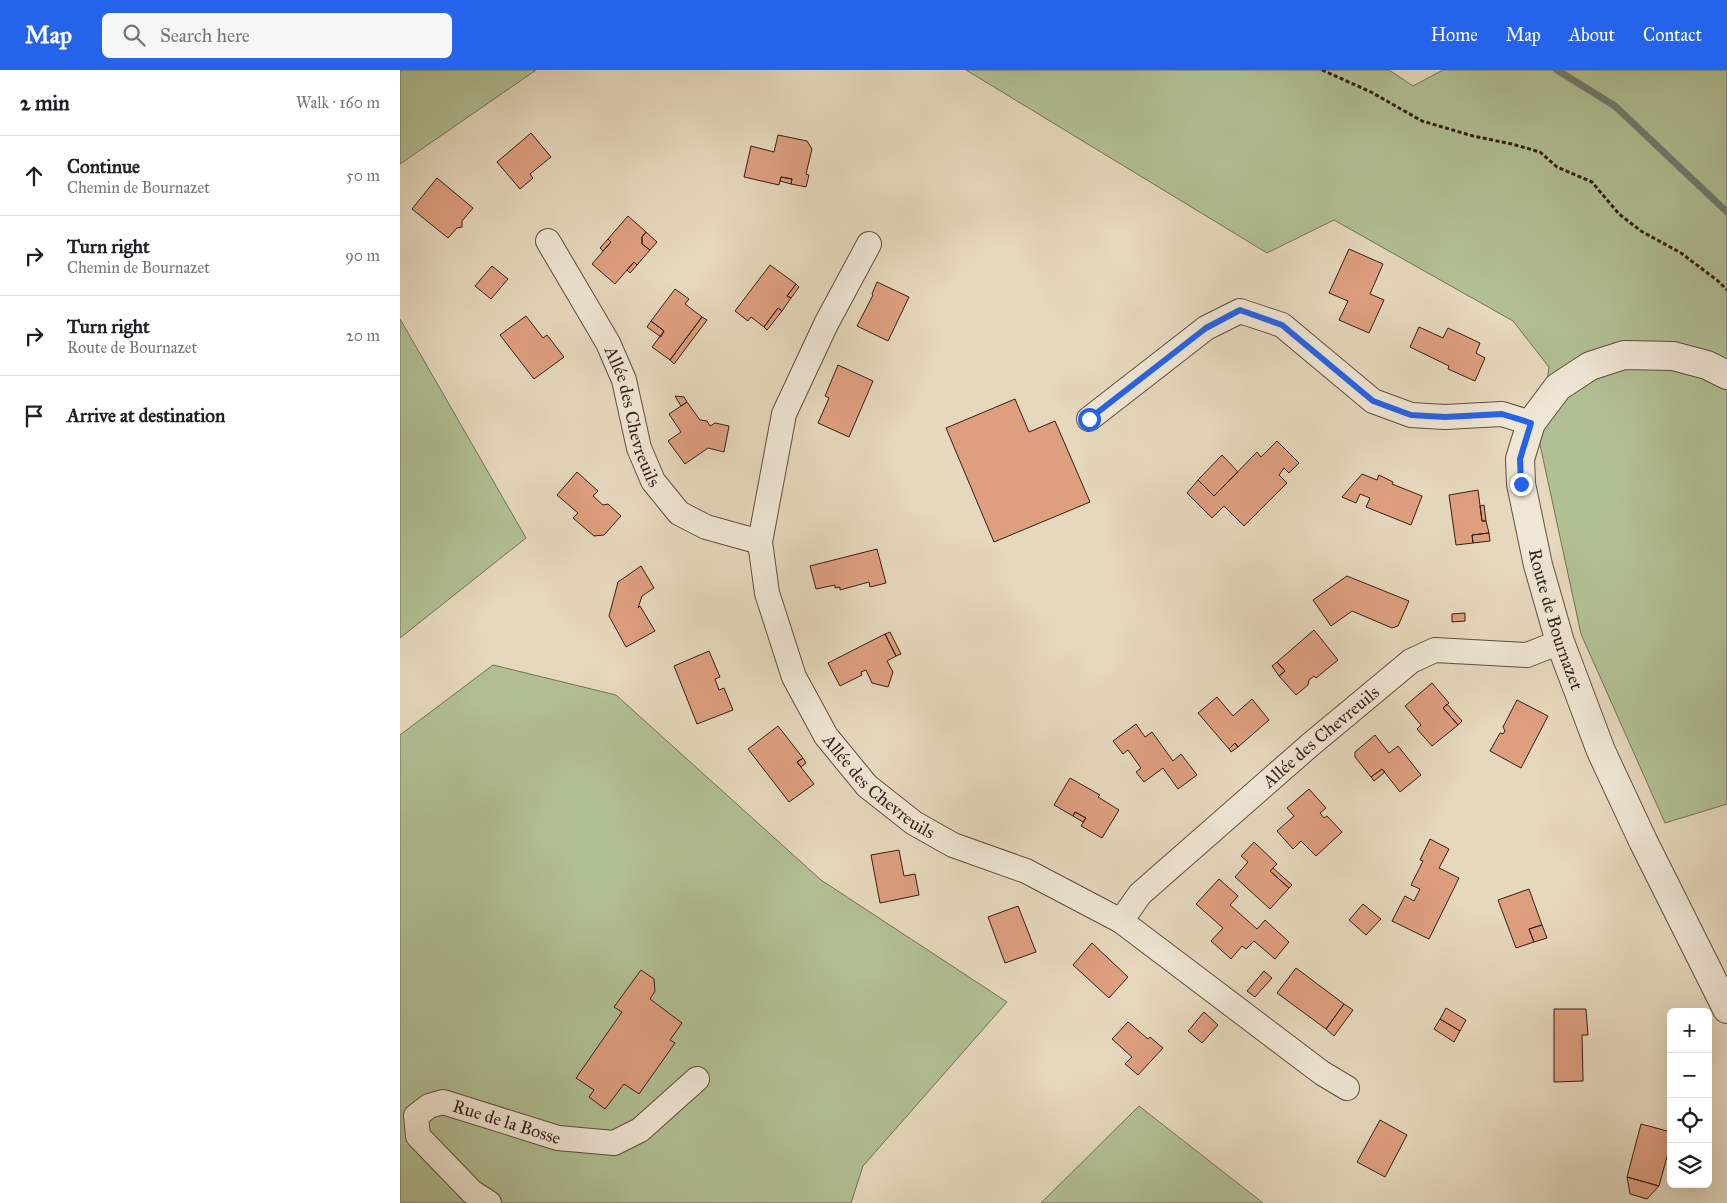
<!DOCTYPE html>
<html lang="en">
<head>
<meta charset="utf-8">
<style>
  body { margin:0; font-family:"IM FELL Great Primer",serif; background:#f6f6f6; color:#202124 }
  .controls { position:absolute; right:15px; bottom:15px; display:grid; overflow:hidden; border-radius:8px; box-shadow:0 5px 20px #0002 }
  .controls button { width:45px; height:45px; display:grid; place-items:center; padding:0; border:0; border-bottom:1px solid #e0e0e0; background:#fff; color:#202124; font:25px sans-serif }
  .stop { position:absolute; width:15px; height:15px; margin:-11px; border:4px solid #2563eb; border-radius:50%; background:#fff }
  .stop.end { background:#2563eb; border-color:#fff; box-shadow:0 1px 5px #0008 }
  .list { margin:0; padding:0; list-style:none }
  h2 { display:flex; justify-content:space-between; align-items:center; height:65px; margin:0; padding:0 20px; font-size:21px }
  h2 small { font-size:16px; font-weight:400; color:#757577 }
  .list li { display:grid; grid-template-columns:32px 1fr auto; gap:15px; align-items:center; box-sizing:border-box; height:80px; padding:0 20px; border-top:1px solid #e0e0e0 }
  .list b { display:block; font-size:19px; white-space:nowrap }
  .list p { margin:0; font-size:16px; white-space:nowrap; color:#757577 }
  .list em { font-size:16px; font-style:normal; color:#757577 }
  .icon { flex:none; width:28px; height:28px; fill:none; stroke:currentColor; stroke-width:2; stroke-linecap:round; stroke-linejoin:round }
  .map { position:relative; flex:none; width:1327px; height:1133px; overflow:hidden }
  header { display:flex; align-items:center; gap:30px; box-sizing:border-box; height:70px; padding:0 25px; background:#2563eb; color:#fff }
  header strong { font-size:24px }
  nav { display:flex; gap:28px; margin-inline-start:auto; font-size:18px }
  .search { width:350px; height:45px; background:#f6f6f6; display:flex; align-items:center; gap:12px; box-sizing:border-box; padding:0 18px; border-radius:8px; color:#757577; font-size:19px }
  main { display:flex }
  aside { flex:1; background:#fff }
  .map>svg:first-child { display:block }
  .green { fill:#b1c094; stroke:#747055 }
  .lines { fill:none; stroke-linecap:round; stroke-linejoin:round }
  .stream { stroke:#707d70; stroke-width:7 }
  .building { fill:#de9f7f; stroke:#361f16 }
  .minor-casing { stroke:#624d40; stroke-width:26 }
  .tertiary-casing { stroke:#624d40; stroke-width:30 }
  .path { stroke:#361f16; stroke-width:3; stroke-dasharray:4 2.5; stroke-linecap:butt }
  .minor { stroke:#efe6d4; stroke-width:24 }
  .tertiary { stroke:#efe6d4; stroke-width:28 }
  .route { stroke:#2563eb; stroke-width:6 }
  .labels { text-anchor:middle; stroke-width:4; stroke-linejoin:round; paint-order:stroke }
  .street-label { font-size:18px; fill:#361f16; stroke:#efe6d4 }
</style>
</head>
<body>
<header>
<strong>Map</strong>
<div class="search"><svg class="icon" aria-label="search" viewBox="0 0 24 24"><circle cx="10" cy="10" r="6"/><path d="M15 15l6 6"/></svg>Search here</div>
<nav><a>Home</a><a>Map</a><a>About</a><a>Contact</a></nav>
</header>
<main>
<aside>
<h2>2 min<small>Walk · 160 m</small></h2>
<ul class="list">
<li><svg class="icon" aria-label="ahead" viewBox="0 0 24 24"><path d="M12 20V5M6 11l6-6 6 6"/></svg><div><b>Continue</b><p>Chemin de Bournazet</p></div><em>50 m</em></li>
<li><svg class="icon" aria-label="right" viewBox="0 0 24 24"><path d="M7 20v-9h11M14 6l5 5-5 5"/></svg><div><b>Turn right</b><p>Chemin de Bournazet</p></div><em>90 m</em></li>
<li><svg class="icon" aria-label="right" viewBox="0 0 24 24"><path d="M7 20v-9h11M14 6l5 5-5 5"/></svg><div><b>Turn right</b><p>Route de Bournazet</p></div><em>20 m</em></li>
<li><svg class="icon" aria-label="arrive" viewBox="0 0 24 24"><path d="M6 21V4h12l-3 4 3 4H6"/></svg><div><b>Arrive at destination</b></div></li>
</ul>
</aside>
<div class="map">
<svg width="1327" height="1133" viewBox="0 0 1327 1133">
  <rect width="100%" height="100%" fill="#e6d8bd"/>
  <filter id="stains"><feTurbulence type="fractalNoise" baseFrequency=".004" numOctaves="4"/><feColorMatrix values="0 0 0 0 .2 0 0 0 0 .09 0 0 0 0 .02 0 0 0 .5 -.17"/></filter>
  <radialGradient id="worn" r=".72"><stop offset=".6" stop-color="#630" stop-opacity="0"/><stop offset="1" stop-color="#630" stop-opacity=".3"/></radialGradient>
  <path class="green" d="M0,0H136L0,94Z
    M566,0H989L1013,16L1043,0H1327V734L1265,753L1181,564L1139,370L1149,297L1113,251L934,150L867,183Z
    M0,249L126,468L0,568Z
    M93,595L216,625L421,810L607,932L463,1096L451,1133H0V665Z
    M739,1036L863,1133H641Z"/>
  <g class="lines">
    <path class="stream" d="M1157,0L1215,36L1327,142"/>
  </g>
  <path class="building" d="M131,63L151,87L130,104L133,108L120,119L97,92Z
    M378,65L407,71L412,79L406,104L409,105L406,117L391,114L392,109L381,107L379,115L344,107L351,76L374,82Z
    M381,107L392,109L391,114L380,111Z
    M37,108L73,138L62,151V157L57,158L48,168L12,139Z
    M228,146L246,162L242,167V174L250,180L237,195L234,192L215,214L192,194L211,172L208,169Z
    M246,162L257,172L250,180L242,174V167Z
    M208,169L211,172L203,181L200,178Z
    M949,179L983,194L970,224L984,230L969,263L939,250L948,231L929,223Z
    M234,192L237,195L230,203L227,200Z
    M370,195L396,214L387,226L391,228L382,241L378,238L364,257L351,247L348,251L335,241Z
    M92,196L108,209L91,229L75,216Z
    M477,212L509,227L488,271L457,256L473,225L472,224Z
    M396,214L399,217L391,228L387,226Z
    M275,219L289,229L285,234L302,247L270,290L252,277L264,261L251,251Z
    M378,238L382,241L367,260L364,257Z
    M126,246L143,268L147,265L164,287L134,309L100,265Z
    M302,247L307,250L274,294L270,290Z
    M251,251L264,261L261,267L247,257Z
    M1019,257L1043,268L1048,258L1080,273L1076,283L1085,288L1075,311L1048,299L1049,296L1010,277Z
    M438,295L473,311L449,367L418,353L429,328L425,326Z
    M275,326L284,327L287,332L281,336Z
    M615,329L629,362L655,351L690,432L594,472L546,358Z
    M287,332L300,350L307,351L310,356L315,353L329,356L324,382L308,378L285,394L268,371L281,362L269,344Z
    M877,371L899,393L889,403L884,398L879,405L887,413L844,456L824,436L812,448L787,423L798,410L814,426L857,382L861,387Z
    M822,385L838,402L814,426L798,410Z
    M177,402L198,421L193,426L203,435L208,434L221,446L204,465L194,466L173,448L178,443L157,425Z
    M962,404L977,410L979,405L993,412L992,414L1022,426L1011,455L966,437L970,428L960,424L956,433L942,427Z
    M1078,420L1082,451H1086L1089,463L1072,465L1073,473L1056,475L1049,425Z
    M1084,435L1086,451H1082L1080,436Z
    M1089,463L1090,471L1073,473L1072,465Z
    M477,479L486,513L470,517L469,512L440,520V517L435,518V515L416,519L410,496Z
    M241,496L254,518L242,526L238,538L240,536L255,561L226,577L209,546L218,512Z
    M947,506L1009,531L998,556L992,558L952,541L931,556L913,530Z
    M1065,543V551L1052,552V544Z
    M914,560L938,590L916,608L914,606L909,610L908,615L896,625L879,606L885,601L877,592Z
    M490,562L501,584L496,586L485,564Z
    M485,564L496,586L487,591L493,602L488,617L472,613L466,600L461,602L462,605L440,616L428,593Z
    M309,581L320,607L315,609L319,620L324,618L333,640L297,654L274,596Z
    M877,592L885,601L879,606L872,596Z
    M1032,613L1049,633L1043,638L1058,655L1032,676L1017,659L1021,655L1005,636Z
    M817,627L833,646L852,629L869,650L838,677L835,673L829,679L798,643Z
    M1117,630L1148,646L1121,698L1090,681L1100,663L1103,664L1105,661L1103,657Z
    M1047,634L1062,651L1058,655L1043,638Z
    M736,654L745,667L752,662L773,691L781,684L797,705L778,719L763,698L744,712L736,702L741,698L728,680L723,684L713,671Z
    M378,656L403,688L397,692L414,714L389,732L348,679Z
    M975,665L989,683L998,676L1021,705L1000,722L982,699L971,707L955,687V682Z
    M835,673L838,677L831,682L829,679Z
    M403,688L406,693L401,697L397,692Z
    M982,699L985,702L974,711L971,707Z
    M670,708L700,725L698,727L719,740L702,768L681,756L686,748L675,742L673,746L654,735Z
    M909,719L926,738L920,743L924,748L927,746L942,762L916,786L901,771L893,779L877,761L894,746L887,738Z
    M675,742L686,748L683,752L673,746Z
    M1030,769L1049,779L1039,798L1059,808L1029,869L992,851L1005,826L1014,831L1020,819L1011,815L1023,791L1020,790Z
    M854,772L877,794L870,801L889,818L870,839L835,807L848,792L841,786Z
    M499,780L504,806L515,804L519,825L480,833L471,785Z
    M873,798L892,815L889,818L870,801Z
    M819,809L838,826L830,835L857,859L865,850L889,872L875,889L854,871L846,879L842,876L831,889L811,871L823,858L796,834Z
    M1129,819L1142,855L1129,859L1134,872L1116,878L1098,830Z
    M963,834L981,849L966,865L949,850Z
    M618,836L636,882L605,893L588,847Z
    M1142,855L1147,868L1134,872L1129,859Z
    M692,873L728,907L709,928L673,895Z
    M896,898L944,934L926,959L877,923Z
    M241,900L254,909L255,921L250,929L282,953L270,970L275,973L239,1024L224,1014L205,1039L189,1027L194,1020L176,1008L222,942L214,937Z
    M864,901L872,908L855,927L847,921Z
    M944,934L953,940L934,966L926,959Z
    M1046,938L1066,950L1060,961L1040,949Z
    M1154,939H1186L1188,965H1182L1183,1011L1154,1012Z
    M804,942L818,955L802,973L788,961Z
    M1040,949L1060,961L1054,972L1034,959Z
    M728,952L748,969L750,967L763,978L738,1005L725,994L732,987L712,969Z
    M980,1050L1007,1065L985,1107L957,1092Z
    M1241,1054L1271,1062V1072L1259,1116L1227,1107Z
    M1227,1107L1259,1116L1247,1129L1230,1124Z"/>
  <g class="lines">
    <g class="minor-casing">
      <g id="minor">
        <path id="s1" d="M148,171L208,273L224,310L239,378L253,411L279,443L306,457L360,472"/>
        <path id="s2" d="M469,174L426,254L384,344L360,472L367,523L394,607L426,666L467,716L514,753L553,775L626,801L721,851L740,824L910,675L1011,591L1035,580L1127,585L1160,572"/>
        <path d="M689,349L806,258L840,241L882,255L973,331L1011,345L1045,347L1102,344L1131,353"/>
        <path d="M721,851L922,1003L947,1018"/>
        <path id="s3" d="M89,1133L72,1122L18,1066L16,1046L29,1036L43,1032L158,1068L214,1073L240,1060L297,1009"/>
      </g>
    </g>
    <g class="tertiary-casing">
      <g id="tertiary">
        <path id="s4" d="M1327,305L1307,295L1273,286L1224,285L1190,296L1158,317L1131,353L1120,389L1121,414L1138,495L1160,572L1201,681L1243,771L1327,939"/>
      </g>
    </g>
    <path class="path" d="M922,0L971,22L1022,51L1073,66L1112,74L1140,82L1157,97L1192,112L1219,144L1241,161L1281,183L1318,211L1327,220"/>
    <use href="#minor" class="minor"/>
    <use href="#tertiary" class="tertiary"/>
  </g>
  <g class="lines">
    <path class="route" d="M689,349L806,258L840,240L882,255L973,331L1011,345L1045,347L1102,344L1131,353L1120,389L1121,414"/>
  </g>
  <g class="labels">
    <g class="street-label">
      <text dy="6" stroke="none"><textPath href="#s1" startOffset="196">Allée des Chevreuils</textPath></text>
      <text dy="6" stroke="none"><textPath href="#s4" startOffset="428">Route de Bournazet</textPath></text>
      <text dy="6" stroke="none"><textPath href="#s2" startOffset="1154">Allée des Chevreuils</textPath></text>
      <text dy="6" stroke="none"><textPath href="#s2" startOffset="601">Allée des Chevreuils</textPath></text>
      <text dy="6" stroke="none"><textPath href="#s3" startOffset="216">Rue de la Bosse</textPath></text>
    </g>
  </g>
  <rect width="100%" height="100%" filter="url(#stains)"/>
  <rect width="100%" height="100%" fill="url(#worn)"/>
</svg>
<div class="controls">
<button>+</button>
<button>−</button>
<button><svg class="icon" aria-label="locate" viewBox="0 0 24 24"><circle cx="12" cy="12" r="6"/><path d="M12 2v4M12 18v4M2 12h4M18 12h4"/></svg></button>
<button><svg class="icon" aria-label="layers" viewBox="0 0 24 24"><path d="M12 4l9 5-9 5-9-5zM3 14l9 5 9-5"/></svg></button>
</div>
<div class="stop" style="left:689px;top:349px"></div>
<div class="stop end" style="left:1121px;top:414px"></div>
</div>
</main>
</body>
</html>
